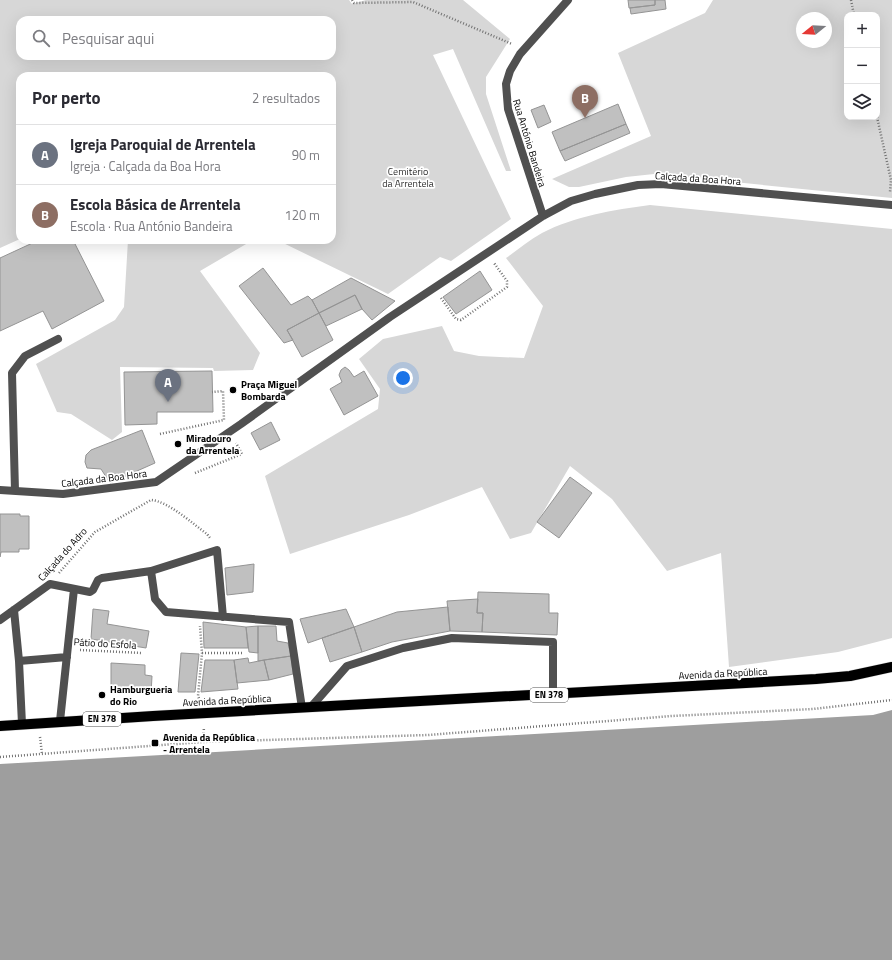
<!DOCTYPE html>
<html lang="pt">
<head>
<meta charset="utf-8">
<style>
  body { margin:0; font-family:"Titillium Web",sans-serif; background:#f2f2f3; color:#2b2b33 }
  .controls { position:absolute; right:12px; top:12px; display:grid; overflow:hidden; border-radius:8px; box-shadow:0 4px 16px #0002 }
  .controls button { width:36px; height:36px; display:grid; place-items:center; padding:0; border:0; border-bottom:1px solid #e1e1e2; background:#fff; color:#2b2b33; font:20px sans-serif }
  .compass { position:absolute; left:796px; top:12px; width:36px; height:36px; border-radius:50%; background:#fff; box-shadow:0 4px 16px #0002; rotate:252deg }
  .you { position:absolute; left:403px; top:378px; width:14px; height:14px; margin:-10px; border:3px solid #fff; border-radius:50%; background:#1a73e8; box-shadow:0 0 0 6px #1a73e833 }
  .badge { display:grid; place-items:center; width:26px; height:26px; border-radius:50%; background:#000; color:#fff; font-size:13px; font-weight:700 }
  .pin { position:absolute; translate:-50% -33px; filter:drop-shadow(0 1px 2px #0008) }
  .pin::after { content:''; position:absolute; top:21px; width:14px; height:12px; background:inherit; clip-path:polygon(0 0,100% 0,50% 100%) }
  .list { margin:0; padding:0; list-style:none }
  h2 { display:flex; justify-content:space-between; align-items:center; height:52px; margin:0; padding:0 16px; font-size:17px }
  h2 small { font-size:13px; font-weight:400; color:#7c7c81 }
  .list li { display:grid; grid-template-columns:26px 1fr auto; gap:12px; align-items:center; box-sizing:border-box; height:60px; padding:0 16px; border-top:1px solid #e1e1e2 }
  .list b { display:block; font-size:15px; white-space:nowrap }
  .list p { margin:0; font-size:13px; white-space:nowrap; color:#7c7c81 }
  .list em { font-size:13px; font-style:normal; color:#7c7c81 }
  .icon { flex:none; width:22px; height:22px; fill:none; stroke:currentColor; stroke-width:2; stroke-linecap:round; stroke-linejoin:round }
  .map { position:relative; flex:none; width:892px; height:960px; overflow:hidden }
  .search { position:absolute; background:#fff; box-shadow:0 4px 16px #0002; left:16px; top:16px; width:320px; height:44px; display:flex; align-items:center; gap:10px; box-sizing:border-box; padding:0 14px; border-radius:12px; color:#7c7c81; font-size:15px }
  .panel { position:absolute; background:#fff; box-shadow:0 4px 16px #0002; left:16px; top:72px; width:320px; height:172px; border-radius:12px }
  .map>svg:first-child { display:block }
  .green { fill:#d7d7d7; fill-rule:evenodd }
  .water { fill:#9e9e9e }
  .building { fill:#c0c0c0; stroke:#949494 }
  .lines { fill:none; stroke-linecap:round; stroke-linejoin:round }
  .primary-casing { stroke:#dbdbdb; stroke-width:11 }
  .path { stroke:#727272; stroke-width:2.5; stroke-dasharray:1 2; stroke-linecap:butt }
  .minor { stroke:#505050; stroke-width:8 }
  .primary { stroke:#000; stroke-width:10 }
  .poi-dot { fill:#000; stroke:#fff; stroke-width:1.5 }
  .labels { text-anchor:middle; stroke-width:3.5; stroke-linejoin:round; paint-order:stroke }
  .shield { fill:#fff; stroke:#4c4c4c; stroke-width:1 }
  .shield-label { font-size:9px; font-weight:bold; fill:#000 }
  .street-label { font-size:10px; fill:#000; stroke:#fff }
  .park-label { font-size:10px; fill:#2e2e2e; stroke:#fff }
  .poi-label { font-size:10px; font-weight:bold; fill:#000; stroke:#fff; text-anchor:start }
</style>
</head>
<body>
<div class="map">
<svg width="892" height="960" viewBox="0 0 892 960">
  <rect width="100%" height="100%" fill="#fff"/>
  <path class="green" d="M0,0H349L352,4L366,0H463L510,39L486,77V94L511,171H506L453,49L433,55L511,219L451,261L440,257L388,294L277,240H332V76H20V239L0,248ZM20,20H332V56H20Z
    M713,0H892V198L654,174L626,177L579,187H569L552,179L651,136L618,53L705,13ZM847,15H877V117H847ZM802,18H826V42H802Z
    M650,205L892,229V638L838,652L729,667L721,553L667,571L612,499L570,466L531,533L510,539L482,487L409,515L290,554L265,476L378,409L380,389L359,359L383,339L442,326L454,351L479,356L524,358L543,306L506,258C518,250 529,240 542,233C575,216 613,210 650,205Z
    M128,240H253L200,271L260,353L253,370L214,371L213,368L120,367L122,432L112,440L71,414L57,412L36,364L115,320L124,307Z"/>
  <path class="water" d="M892,710V960H0V764L873,715Z"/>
  <path class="building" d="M628,0H655V5L629,8Z
    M655,0H665L666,9L631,14L630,8L655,5Z
    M618,104L626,124L560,151L552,132Z
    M544,105L551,122L538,128L531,110Z
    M626,124L630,133L565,161L560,151Z
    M39,240H73L104,301L52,329L43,311L0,331V258Z
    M263,268L291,305L308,296L312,300L319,313L287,330L293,340L284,343L239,286Z
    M480,271L492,290L456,314L443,297Z
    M351,278L395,301L372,320L362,309L355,295L319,313L312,300Z
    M355,295L362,309L326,326L319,313Z
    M319,313L333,340L302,357L287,330Z
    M345,367L349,370L354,377L364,371L378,396L344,415L330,389L342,382L339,375L341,370Z
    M212,371L213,412H157V424L125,425L124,372Z
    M271,422L280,440L260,450L251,433Z
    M142,430L155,463L110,483L101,469L87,468L85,462L86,455L91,450Z
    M570,477L592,493L559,538L537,522Z
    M0,514H20V516H29V549H19V552H1L0,557Z
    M254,564L253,592L227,595L225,568Z
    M478,592L549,594V613H558L557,635L482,632L483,613H477Z
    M478,599L477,613H483L482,632L450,631L447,601Z
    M448,607L450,631L392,642L362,652L354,627L397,612Z
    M93,609L109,611L107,624L149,631L146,648L91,639Z
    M346,609L354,627L308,643L300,619Z
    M203,622L246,627L248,648H204Z
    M258,626H276L277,641L288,643L291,656L258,661Z
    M258,626V653L249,652L246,627Z
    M354,627L362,652L330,662L322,638Z
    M181,653L199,654L195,692H178Z
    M291,656L293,674L269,680L264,660Z
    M248,658L249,663L264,660L269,680L237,683L234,660Z
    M205,660H234L238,689L201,692Z
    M111,663L145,665V675L152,676L151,694L111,690Z"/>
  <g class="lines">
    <g class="primary-casing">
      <path id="primary" d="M0,726L153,716L816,679L850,676L892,667"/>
    </g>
    <path class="path" d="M352,0L354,3L413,2L512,44
      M851,0L854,15
      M877,117L891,180L890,192
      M441,298L456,319L461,320L507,287V281L494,263
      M160,434L224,420L223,391L212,392
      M195,473L242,454L236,443
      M59,573L95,532L151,500C168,501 193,524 207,534L210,538
      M80,650L142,653
      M202,653H243
      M200,701L198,696L202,653L200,626
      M40,737L42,754
      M203,742L204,727
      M0,757L203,742L428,735L672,716L813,709L892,700"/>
    <path class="minor" d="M543,216L508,109L506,84L510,71L520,54L568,0
      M0,490L63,494L156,482L241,424L390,317L543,216L571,201L595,194L638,185L661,184L892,205
      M15,491L12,373L25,356L58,339
      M151,571L155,599L166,612L289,622L302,708
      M14,610L19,661
      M0,620L50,584L90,592L93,590L98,580L102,578L151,571L217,550L223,617
      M311,707L347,666L403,648L452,638L553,642V694
      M60,721L74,589
      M22,724L19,661L67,657"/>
    <use href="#primary" class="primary"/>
  </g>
  <g class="poi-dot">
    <circle cx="233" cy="390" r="4"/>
    <circle cx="178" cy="444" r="4"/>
    <circle cx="102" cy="695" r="4"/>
    <rect x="151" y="739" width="8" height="8" rx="2"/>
  </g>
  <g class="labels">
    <g class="shield">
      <rect x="530" y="688" width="38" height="14" rx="3"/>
      <rect x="83" y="712" width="38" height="14" rx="3"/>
    </g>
    <g class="shield-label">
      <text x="549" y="698">EN 378</text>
      <text x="102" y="722">EN 378</text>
    </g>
    <g class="street-label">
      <text transform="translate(530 143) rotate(73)" y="4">Rua António Bandeira</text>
      <text transform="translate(698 178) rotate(4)" y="4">Calçada da Boa Hora</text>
      <text transform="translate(104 478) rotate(-7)" y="4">Calçada da Boa Hora</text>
      <text transform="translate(62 554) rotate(-48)" y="4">Calçada do Adro</text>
      <text transform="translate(105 643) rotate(3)" y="4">Pátio do Esfola</text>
      <text transform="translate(723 673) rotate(-3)" y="4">Avenida da República</text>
      <text transform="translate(227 700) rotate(-3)" y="4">Avenida da República</text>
    </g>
    <g class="park-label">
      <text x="408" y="175">Cemitério<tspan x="408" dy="12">da Arrentela</tspan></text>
    </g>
    <g class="poi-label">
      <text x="241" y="388">Praça Miguel<tspan x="241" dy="12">Bombarda</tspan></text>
      <text x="186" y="442">Miradouro<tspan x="186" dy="12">da Arrentela</tspan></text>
      <text x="110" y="693">Hamburgueria<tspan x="110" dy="12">do Rio</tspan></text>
      <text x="163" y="741">Avenida da República<tspan x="163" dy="12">- Arrentela</tspan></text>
    </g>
  </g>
</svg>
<div class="controls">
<button>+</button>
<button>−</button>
<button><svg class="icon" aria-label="layers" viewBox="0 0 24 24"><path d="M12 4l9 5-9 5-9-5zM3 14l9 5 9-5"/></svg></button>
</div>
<svg class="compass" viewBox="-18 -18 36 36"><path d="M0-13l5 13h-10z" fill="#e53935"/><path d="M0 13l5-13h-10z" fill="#7c7c81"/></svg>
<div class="you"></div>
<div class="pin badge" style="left:168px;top:402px;background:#6b7280">A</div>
<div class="pin badge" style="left:585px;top:118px;background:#8d6e63">B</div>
<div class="search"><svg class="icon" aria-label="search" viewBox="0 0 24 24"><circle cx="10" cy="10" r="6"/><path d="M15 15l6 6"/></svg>Pesquisar aqui</div>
<section class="panel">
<h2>Por perto<small>2 resultados</small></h2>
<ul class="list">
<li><span class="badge" style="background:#6b7280">A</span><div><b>Igreja Paroquial de Arrentela</b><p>Igreja · Calçada da Boa Hora</p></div><em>90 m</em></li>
<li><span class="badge" style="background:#8d6e63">B</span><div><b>Escola Básica de Arrentela</b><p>Escola · Rua António Bandeira</p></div><em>120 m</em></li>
</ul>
</section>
</div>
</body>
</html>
